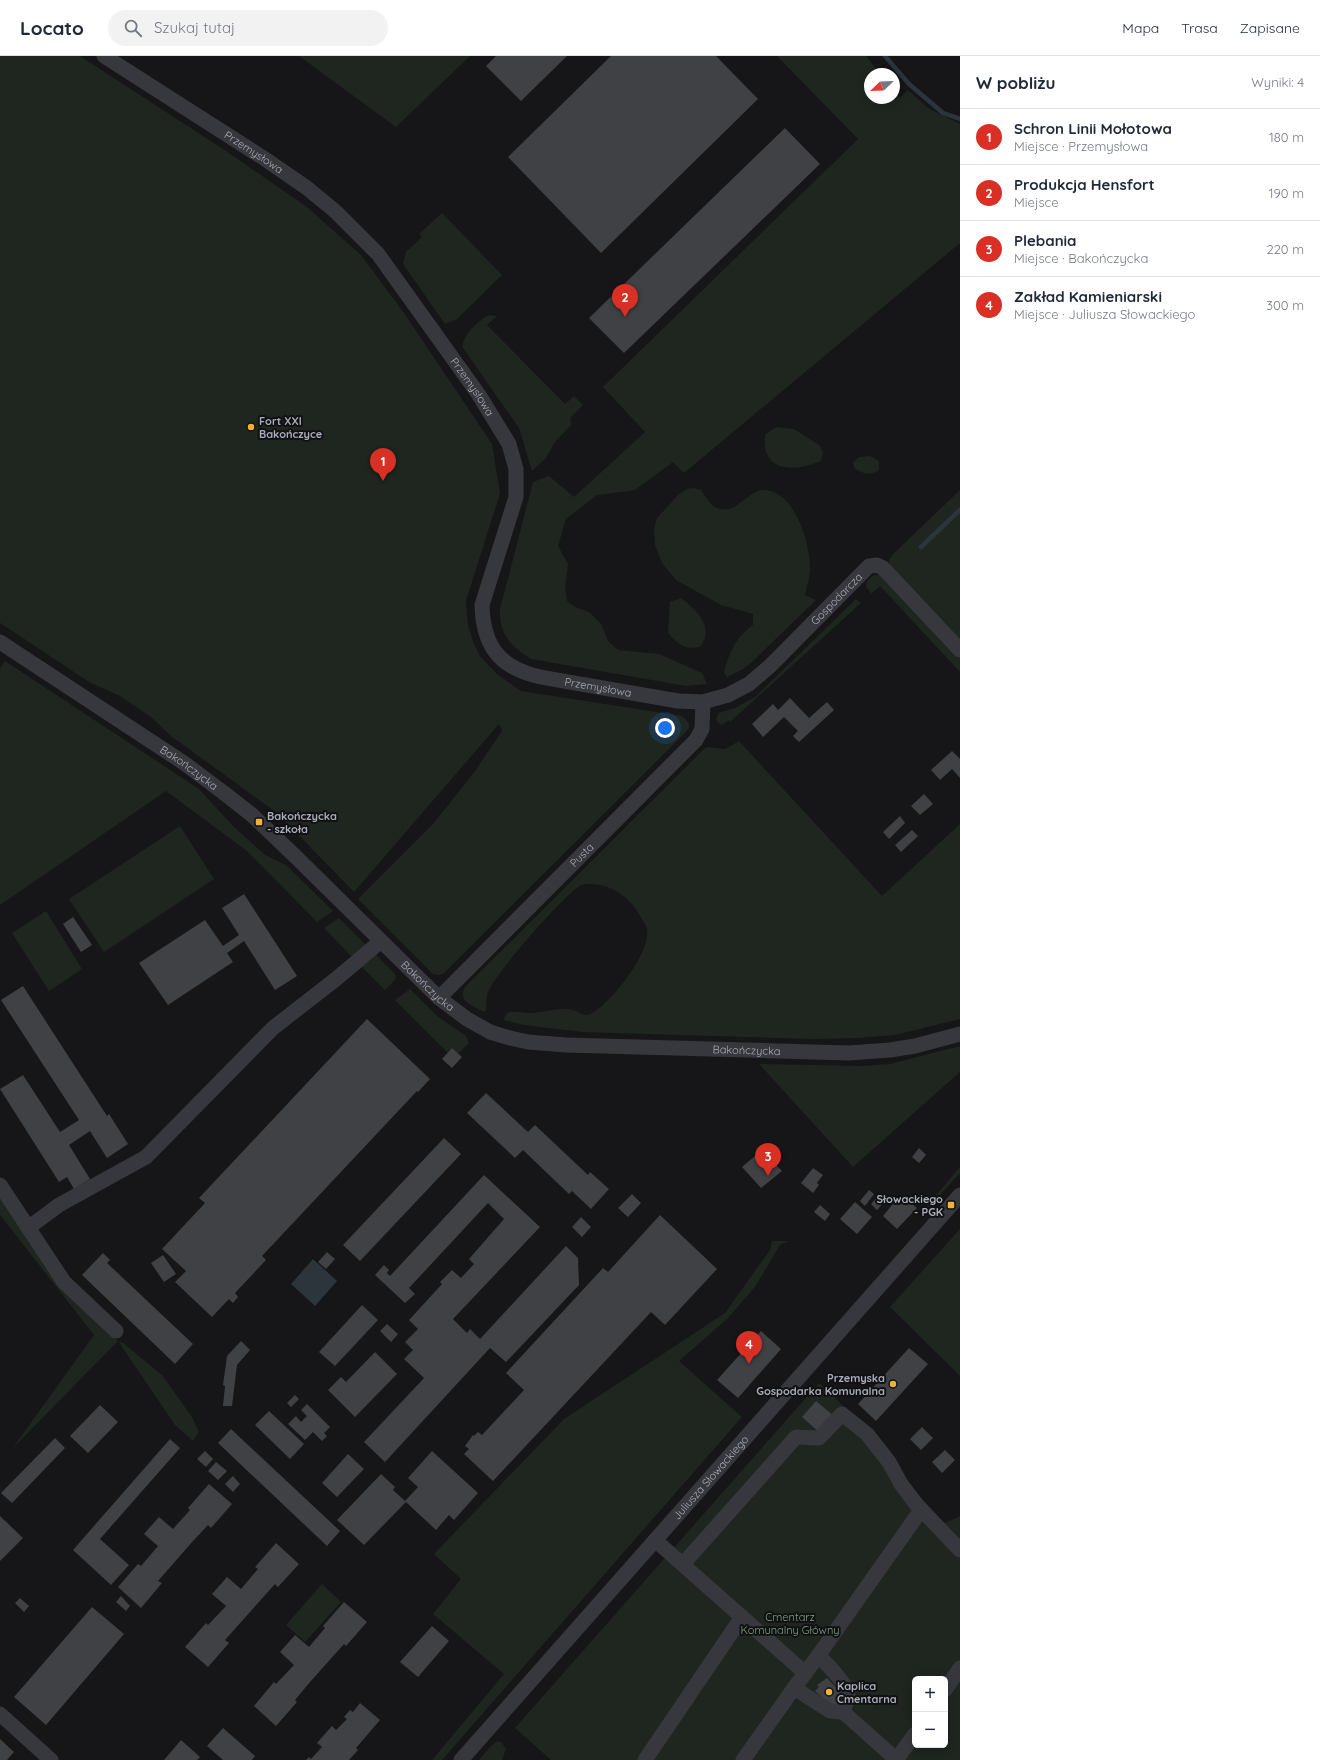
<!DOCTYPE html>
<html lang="pl">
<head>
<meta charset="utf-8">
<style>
  body { margin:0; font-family:Quicksand,sans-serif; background:#f2f2f3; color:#1f2937 }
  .controls { position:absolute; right:12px; bottom:12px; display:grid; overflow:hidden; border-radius:6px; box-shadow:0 2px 10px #0003 }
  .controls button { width:36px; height:36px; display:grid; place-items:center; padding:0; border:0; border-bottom:1px solid #e0e1e3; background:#fff; color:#1f2937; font:20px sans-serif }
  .compass { position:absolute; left:864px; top:12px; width:36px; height:36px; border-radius:50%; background:#fff; box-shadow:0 2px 10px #0003; rotate:247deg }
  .you { position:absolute; left:665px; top:672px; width:14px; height:14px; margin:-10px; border:3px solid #fff; border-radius:50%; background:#1a73e8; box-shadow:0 0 0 6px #1a73e833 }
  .badge { display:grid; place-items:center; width:26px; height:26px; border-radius:50%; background:#d93025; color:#fff; font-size:13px; font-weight:700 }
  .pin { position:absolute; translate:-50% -33px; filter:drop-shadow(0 1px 2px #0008) }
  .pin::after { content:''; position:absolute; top:21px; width:14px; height:12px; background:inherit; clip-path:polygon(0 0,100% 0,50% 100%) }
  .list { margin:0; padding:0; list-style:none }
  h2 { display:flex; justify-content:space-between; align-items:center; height:52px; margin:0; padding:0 16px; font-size:17px }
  h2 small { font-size:13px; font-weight:400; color:#747a83 }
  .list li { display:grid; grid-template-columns:26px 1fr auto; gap:12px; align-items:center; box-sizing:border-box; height:56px; padding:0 16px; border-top:1px solid #e0e1e3 }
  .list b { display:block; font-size:15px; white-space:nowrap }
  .list p { margin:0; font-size:13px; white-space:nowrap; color:#747a83 }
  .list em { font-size:13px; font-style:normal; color:#747a83 }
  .icon { flex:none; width:22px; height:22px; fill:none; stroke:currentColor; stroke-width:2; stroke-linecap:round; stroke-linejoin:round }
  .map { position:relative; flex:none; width:960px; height:1704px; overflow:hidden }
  header { display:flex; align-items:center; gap:24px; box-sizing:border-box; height:56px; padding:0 20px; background:#fff; border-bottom:1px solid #e0e1e3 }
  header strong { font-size:19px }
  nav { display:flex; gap:22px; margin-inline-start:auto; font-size:14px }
  .search { width:280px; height:36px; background:#f2f2f3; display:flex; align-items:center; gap:10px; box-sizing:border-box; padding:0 14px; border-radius:22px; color:#747a83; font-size:15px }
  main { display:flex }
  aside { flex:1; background:#fff }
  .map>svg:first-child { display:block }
  .green { fill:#1e261f; fill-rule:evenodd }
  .water { fill:#2c353c }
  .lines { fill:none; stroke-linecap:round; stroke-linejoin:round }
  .stream { stroke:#2c353c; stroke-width:4.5 }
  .building { fill:#404145 }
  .minor { stroke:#37383d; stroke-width:15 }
  .poi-dot { fill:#f2b134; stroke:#111113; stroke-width:1.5 }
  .labels { text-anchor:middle; stroke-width:4; stroke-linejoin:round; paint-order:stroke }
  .street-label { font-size:11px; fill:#a8adb8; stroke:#111113 }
  .poi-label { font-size:11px; font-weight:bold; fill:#a8adb8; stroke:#111113; text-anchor:start }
  .park-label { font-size:11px; fill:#7fa381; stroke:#111113 }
</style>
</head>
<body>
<header>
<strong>Locato</strong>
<div class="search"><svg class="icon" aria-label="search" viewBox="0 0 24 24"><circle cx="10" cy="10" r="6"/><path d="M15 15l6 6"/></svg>Szukaj tutaj</div>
<nav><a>Mapa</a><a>Trasa</a><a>Zapisane</a></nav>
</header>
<main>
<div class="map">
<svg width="960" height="1704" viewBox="0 0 960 1704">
  <rect width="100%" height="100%" fill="#161618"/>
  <path class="green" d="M0,0H80L226,95L307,151L361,199L404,257L492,388L500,437L466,545L468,569L473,586L480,600L498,619L521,635L682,660L689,667V672L686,676L443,918L438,919L433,918L358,843L433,768L475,715L502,675L499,668L354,836L277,757L171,680L151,661L120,640L89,626L0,567Z
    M299,0H470L396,71Z
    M777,0H866L880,18H870V42H894V34L900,42L908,34L928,52L960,68V187L684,417L673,406L635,434L597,439L566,463L558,490L568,508L565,532L567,545L575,551L589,556L601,568L608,585L618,594L659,598L702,617L707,628L686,630L531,603C510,590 499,578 500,553L533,426L549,420L574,441L645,376L603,331L858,83Z
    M442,157L502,219L457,263L445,268L403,208L406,196L422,181L419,178Z
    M489,259L497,260L487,269L565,348L574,340L583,349L570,362L571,369L555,386L546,402L532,415L519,372L463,292C461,280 479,264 489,259Z
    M776,371L794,373L819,389L823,396L821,405C803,413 771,419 765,392C764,388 765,383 765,379Z
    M870,400L879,405V414C869,420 863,418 854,412L853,406L859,401Z
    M694,432L701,434C706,441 711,451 720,453C738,457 748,434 764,434C794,434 809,485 810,509C811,518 807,529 805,539L816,544L753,605L743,613L727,621L724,617C729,596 736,581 753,569V558L721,549L676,524L662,507L655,489L654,473L657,462L679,438L687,433Z
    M960,434V584L891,513L889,504L893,498Z
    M875,519H880L885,522L960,602V616L880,530L871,538L866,530C867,524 869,522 875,519Z
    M681,542C697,554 715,572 700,591C683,594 679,588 668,577L670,546Z
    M856,543L861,547L730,666L729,664L722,669L719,668L716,663L719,657L735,652L755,641Z
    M5,605L199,733L234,771L265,799L286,809L333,855L317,866L247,795L166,735L0,849V612Z
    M739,685L882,840L960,768V963L895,979L858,982L814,983L582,976L524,969L503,964L507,957C515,954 524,957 533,957C546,956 559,951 573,954C580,956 584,962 592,957C611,947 651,896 647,874C647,871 644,867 642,863C632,844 614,828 590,828C587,828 584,828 581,829C564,839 491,921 487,939C485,945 488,951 485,956C474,951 455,944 466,930L705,692L707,691L725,693Z
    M180,770L214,823L104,896L69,843Z
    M46,855L82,913L49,935L12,877Z
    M339,862L367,890L353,902L324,872Z
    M376,899L396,919L395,924L385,934L360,909Z
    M410,933L437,960L466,980L469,987L458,998L452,992L448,997L395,944Z
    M960,990V1016L853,1111L759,1008L862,1010L890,1008Z
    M960,1111V1117L929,1151L927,1150Z
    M0,1142L56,1227L118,1285L123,1287L162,1319L192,1361L199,1376L193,1385L175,1369L118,1285L12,1393L94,1279L0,1159Z
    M960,1173V1320L890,1251Z
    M772,1185H789L780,1189L755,1231L728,1262L679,1305L742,1361L442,1704H432L504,1618L433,1558L461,1523L434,1498L564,1363L725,1257L770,1194Z
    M819,1327L855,1361L943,1468L960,1460V1704H551L515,1672ZM915,1623H945V1689H915Z
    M322,1528L341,1546L305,1586L286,1569Z
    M498,1685L502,1687L506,1693L502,1704H479L492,1689Z"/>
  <path class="water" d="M313,1203L337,1225L315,1250L291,1228Z"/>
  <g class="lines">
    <path class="stream" d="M885,0L909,28L943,57L960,63
      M921,491L960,454"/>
  </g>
  <path class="building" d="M496,0H567L521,45L486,10Z
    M611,0H716L758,43L601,197L508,101Z
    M785,72L820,108L624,297L589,262Z
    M790,642L809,662L827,646L834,654L799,686L793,680L798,675L784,661L763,681L752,668L773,648L778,654Z
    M952,695L960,703V722L952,713L940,724L931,714Z
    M924,738L933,748L920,759L911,750Z
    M900,760L905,767L889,783L883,776Z
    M912,774L918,780L901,796L895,789Z
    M244,838L297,920L275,934L244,885L227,897L233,906L168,949L139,907L205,864L223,890L239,879L222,852Z
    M73,861L92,889L81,896L63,868Z
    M23,930L107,1060L109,1058L128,1088L107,1102L90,1075L69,1089L90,1123L74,1133L67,1121L59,1126L0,1033L23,1019L60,1076L79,1064L1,944Z
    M367,963L430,1023L418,1036L417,1035L262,1200L266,1204L235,1237L238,1241L233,1247L229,1243L212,1261L175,1226L186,1215L162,1193L205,1147L199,1142Z
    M452,992L462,1001L452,1012L442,1003Z
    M486,1037L528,1076L535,1069L588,1119L590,1116L609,1133L591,1153L572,1135L569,1138L523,1094L515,1102L467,1057Z
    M444,1082L461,1098L360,1205L343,1189Z
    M919,1092L926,1099L919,1107L912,1101Z
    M762,1094H770L775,1098L774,1107L782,1115L761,1132L742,1111Z
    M813,1112L823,1119L817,1127L819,1129L813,1137L801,1127Z
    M484,1119L540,1171L453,1263L467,1277L470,1273L480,1283L566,1190L578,1202L579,1229L506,1306L490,1292L385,1406L364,1386L424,1322L404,1303L413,1294L405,1286L418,1273L409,1264L442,1228L440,1226L452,1214L461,1222L474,1208L469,1203L504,1163L488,1147L409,1232L415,1238L405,1247L375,1219L384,1209L389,1214L387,1217L390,1220Z
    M869,1134L874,1138L865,1150L860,1145Z
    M632,1138L641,1147L628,1161L618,1152Z
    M902,1139L917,1152L897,1173L883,1160L896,1144L897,1145Z
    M878,1140L884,1146L877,1154L871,1148Z
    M855,1146L872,1161L857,1178L840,1163Z
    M820,1149L830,1158L825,1165L814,1156Z
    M660,1159L717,1213L665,1269L651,1256L493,1425L464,1398L469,1393L465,1390L473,1379L474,1380L478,1376L482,1379L524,1334L506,1317L603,1212L608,1216Z
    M581,1161L591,1171L582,1181L572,1171Z
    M327,1196L335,1203L326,1213L318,1206Z
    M103,1197L110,1204L107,1207L193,1288L175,1308L82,1219Z
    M163,1199L176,1218L164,1226L151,1207Z
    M362,1249L378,1264L335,1310L319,1296Z
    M387,1268L398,1278L391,1286L380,1275Z
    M761,1275L781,1293L738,1342L717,1324Z
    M241,1285L250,1294L237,1309L232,1350H223L225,1330L223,1329L227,1300Z
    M909,1292L928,1308L876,1365L858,1348Z
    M375,1296L397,1318L355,1361L328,1334L341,1321L346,1326Z
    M295,1339L299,1343L291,1351L287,1347Z
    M816,1345L835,1361L820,1377L802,1361Z
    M307,1348L330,1371L324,1377L327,1380L322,1385L313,1376L305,1384L288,1368L296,1360L301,1366L307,1360L301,1354Z
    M100,1349L118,1366L88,1397L70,1380Z
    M269,1355L304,1388L290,1403L255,1369Z
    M922,1371L933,1382L921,1394L910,1383Z
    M231,1373L340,1475L327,1490L218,1387Z
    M55,1382L65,1392L12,1447L1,1437Z
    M170,1383L180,1392L100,1483L129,1509L111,1529L73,1494Z
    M945,1394L955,1404L942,1417L932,1406Z
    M205,1395L213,1403L206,1411L197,1403Z
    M432,1395L478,1437L454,1464L449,1459L436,1474L406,1446L364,1489L337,1464L381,1418L395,1431L393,1434L405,1445L418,1431L408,1422Z
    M348,1398L364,1413L337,1441L322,1427Z
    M216,1406L227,1415L218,1424L208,1415Z
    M233,1420L240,1428L233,1436L225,1428Z
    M209,1428L232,1448L211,1472L208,1469L193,1485L158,1525L162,1527L141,1552L118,1531L138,1508L141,1510L158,1490L144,1478L159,1461L173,1473L190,1454L188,1452Z
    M0,1460L23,1482L0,1505Z
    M276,1487L299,1508L278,1531L275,1528L225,1584L229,1587L208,1611L185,1591L206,1567L208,1569L226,1550L212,1538L227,1521L241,1533L258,1513L255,1511Z
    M121,1540L130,1550L126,1555L116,1546Z
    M20,1542L29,1550L24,1556L15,1547Z
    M344,1546L367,1566L346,1590L344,1588L310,1626L295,1644L297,1646L276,1670L254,1650L274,1626L276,1628L294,1609L280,1596L295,1579L309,1591L325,1572L323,1570Z
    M92,1551L124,1578L46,1669L14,1641Z
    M432,1570L449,1585L418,1621L400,1606Z
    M827,1622L843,1639L840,1649L832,1650L815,1635L819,1631L817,1629Z
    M360,1647L380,1664L356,1692L358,1694L349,1704H306L309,1701L311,1703L322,1691L317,1687L332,1670L336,1674L347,1663L344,1661L350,1654L353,1656Z
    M223,1672L255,1700L252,1704H223L207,1690Z
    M0,1683L14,1696L7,1704H0Z
    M181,1684L200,1701L197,1704H164Z"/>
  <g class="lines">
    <g class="minor">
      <path id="s1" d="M104,0L265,103L307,132L335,155L378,198L479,339L509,388L516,413V441L482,549C483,594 503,614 546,622L678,645L703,646L728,639L749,628L770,610L869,510L877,509L883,512L960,594"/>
      <path id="s2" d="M0,586L184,707L224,737L252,759L297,802L439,942L467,963L490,976L510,982L528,986L566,989L848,997L890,994L915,990L960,978"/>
      <path id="s3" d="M439,942L696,684L702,673L703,646"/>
      <path d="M0,1129L64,1226L116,1275"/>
      <path d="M28,1172L59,1149L146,1101L273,972L336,923L381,885"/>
      <path d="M655,1484L805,1617"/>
      <path d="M683,1508L796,1381L819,1382L842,1358L867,1378L889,1406L901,1428L916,1448L960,1494"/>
      <path d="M818,1600L921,1454"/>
      <path d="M945,1634L960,1612"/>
      <path d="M843,1656C845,1649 850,1641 847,1634C842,1624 827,1607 818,1600L794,1632L830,1655L843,1656L897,1704"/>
      <path d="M0,1658L51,1704"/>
      <path id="s4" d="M461,1704L960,1139"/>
      <path d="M645,1704L742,1561"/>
      <path d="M743,1704L794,1632"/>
      <path d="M896,1704L915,1678"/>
    </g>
  </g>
  <g class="poi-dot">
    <circle cx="251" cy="371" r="4"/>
    <rect x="255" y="762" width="8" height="8" rx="2"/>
    <rect x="947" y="1145" width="8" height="8" rx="2"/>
    <circle cx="893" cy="1328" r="4"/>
    <circle cx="829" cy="1636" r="4"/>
  </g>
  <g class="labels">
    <g class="street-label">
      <text dy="4" stroke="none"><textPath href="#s1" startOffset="178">Przemysłowa</textPath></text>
      <text dy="4" stroke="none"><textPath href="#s1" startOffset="502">Przemysłowa</textPath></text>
      <text dy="4" stroke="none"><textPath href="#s1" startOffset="1176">Gospodarcza</textPath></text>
      <text dy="4" stroke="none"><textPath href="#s1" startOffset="898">Przemysłowa</textPath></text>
      <text dy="4" stroke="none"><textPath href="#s2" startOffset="227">Bakończycka</textPath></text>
      <text dy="4" stroke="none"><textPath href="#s3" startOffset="202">Pusta</textPath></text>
      <text dy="4" stroke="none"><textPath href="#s2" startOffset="551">Bakończycka</textPath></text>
      <text dy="4" stroke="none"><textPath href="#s2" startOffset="887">Bakończycka</textPath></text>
      <text dy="4" stroke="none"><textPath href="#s4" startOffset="377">Juliusza Słowackiego</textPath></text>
    </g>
    <g class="poi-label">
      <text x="259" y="369">Fort XXI<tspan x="259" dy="13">Bakończyce</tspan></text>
      <text x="267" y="764">Bakończycka<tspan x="267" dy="13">- szkoła</tspan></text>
      <text x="943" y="1147" text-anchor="end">Słowackiego<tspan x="943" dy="13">- PGK</tspan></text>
      <text x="885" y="1326" text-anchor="end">Przemyska<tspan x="885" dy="13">Gospodarka Komunalna</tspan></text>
      <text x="837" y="1634">Kaplica<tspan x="837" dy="13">Cmentarna</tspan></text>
    </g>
    <g class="park-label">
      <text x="790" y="1565">Cmentarz<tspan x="790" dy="13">Komunalny Główny</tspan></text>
    </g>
  </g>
</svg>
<div class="controls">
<button>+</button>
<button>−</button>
</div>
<svg class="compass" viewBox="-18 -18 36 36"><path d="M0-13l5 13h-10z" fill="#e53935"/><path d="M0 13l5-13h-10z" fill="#747a83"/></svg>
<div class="you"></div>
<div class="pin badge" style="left:383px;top:425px">1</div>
<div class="pin badge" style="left:625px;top:261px">2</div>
<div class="pin badge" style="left:768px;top:1120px">3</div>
<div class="pin badge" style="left:749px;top:1308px">4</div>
</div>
<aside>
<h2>W pobliżu<small>Wyniki: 4</small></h2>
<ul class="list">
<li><span class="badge">1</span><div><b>Schron Linii Mołotowa</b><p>Miejsce · Przemysłowa</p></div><em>180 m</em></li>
<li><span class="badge">2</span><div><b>Produkcja Hensfort</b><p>Miejsce</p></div><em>190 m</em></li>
<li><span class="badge">3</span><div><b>Plebania</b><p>Miejsce · Bakończycka</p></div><em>220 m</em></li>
<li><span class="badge">4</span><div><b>Zakład Kamieniarski</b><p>Miejsce · Juliusza Słowackiego</p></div><em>300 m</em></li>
</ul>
</aside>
</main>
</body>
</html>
